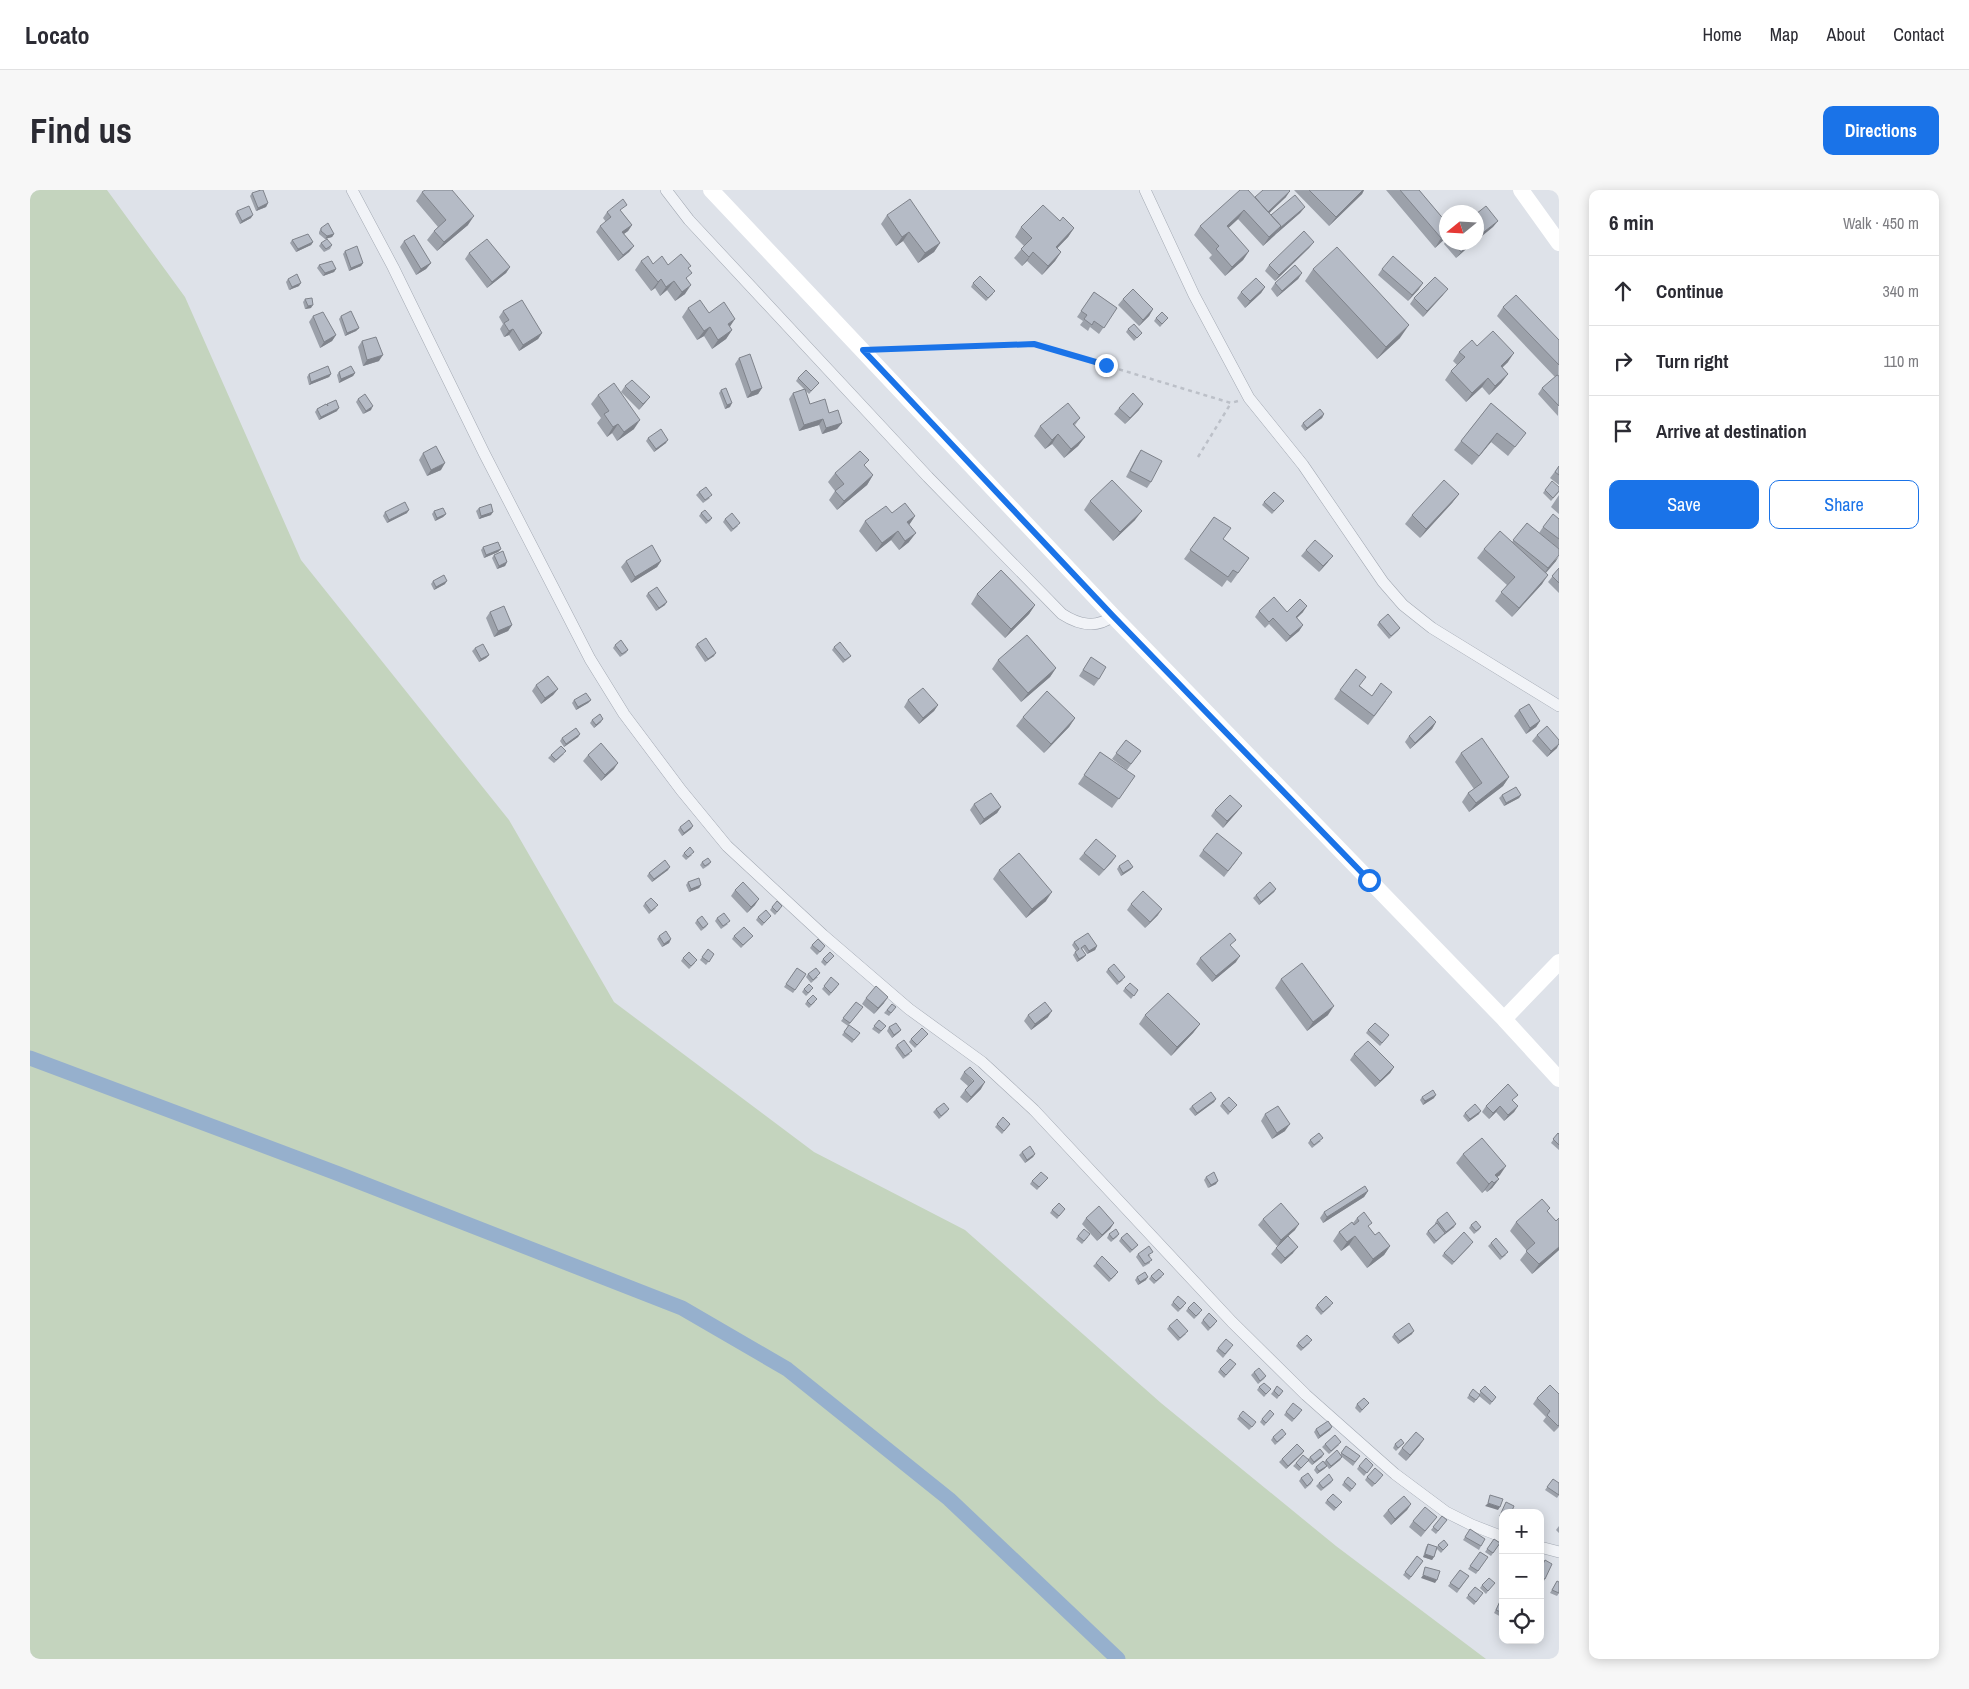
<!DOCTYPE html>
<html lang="en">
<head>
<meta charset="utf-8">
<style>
  body { margin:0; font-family:"Archivo Narrow",sans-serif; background:#f7f7f7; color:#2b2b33 }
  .controls { position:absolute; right:15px; bottom:15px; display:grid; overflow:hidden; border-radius:10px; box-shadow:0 2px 12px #0003 }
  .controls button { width:45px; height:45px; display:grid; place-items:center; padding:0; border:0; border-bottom:1px solid #e1e1e2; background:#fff; color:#2b2b33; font:25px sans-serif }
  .compass { position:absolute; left:1409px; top:15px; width:45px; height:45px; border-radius:50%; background:#fff; box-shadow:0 2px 12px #0003; rotate:252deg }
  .stop { position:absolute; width:15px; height:15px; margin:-11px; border:4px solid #1a73e8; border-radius:50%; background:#fff }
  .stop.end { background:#1a73e8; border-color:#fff; box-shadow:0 1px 5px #0008 }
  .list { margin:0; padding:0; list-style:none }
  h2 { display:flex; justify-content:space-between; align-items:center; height:65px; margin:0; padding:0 20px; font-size:21px }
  h2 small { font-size:16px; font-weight:400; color:#7c7c81 }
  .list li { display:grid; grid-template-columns:32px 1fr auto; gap:15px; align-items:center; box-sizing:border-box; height:70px; padding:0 20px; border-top:1px solid #e1e1e2 }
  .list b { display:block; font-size:19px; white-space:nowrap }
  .list em { font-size:16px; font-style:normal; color:#7c7c81 }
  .actions { display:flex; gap:10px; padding:15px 20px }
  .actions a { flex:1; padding:11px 0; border:1px solid #1a73e8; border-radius:10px; text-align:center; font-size:18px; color:#1a73e8 }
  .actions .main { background:#1a73e8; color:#fff }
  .icon { flex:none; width:28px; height:28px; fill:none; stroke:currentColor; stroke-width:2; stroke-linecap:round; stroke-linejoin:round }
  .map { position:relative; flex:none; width:1529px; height:1469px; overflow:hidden; border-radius:10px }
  header { display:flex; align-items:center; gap:30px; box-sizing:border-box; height:70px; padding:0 25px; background:#fff; border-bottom:1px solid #e1e1e2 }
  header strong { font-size:24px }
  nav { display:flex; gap:28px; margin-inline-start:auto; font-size:18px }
  .intro { display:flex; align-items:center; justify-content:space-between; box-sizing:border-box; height:120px; padding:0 30px }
  h1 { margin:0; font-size:35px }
  .button { padding:12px 22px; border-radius:10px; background:#1a73e8; color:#fff; font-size:18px; font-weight:700 }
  main { display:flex; gap:30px; padding:0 30px }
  aside { flex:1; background:#fff; border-radius:10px; box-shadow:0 2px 12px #0003 }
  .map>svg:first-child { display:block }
  .green { fill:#c4d4be }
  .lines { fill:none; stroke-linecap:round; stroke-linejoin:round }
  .canal { stroke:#96b0cd; stroke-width:15 }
  .street-casing { stroke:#a3a9b3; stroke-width:12 }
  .path { stroke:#bcc0c8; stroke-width:2.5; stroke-dasharray:4 4; stroke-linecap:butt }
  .street { stroke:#f1f3f7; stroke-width:11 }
  .secondary { stroke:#fff; stroke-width:16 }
  .wall { fill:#9ca1aa }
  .shaded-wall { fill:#7f838b }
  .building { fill:#b5bbc6; stroke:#7f838b }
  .route { stroke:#1a73e8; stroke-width:6 }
</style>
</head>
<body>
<header>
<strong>Locato</strong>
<nav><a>Home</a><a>Map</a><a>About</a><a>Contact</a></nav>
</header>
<div class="intro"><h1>Find us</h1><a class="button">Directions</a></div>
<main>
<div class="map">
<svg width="1529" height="1469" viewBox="0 0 1529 1469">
  <rect width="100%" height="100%" fill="#dee2e9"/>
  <path class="green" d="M0,0H77L155,107L271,370L479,630L584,812L784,962L935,1040L1131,1213L1306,1356L1456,1469H0Z"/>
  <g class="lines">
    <path class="canal" d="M0,868L309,984L652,1118L757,1179L919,1309L1088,1469"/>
    <g class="street-casing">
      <path id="street" d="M322,0L363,77L454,263L560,469L594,524L651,600L697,656L793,745L879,819L952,872L1004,920L1202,1132L1276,1205L1365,1284L1416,1322L1442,1335L1473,1347
        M636,0L659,30L898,287L1032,424C1049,435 1066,439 1083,426
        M1115,0L1164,105L1219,208L1273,275L1353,392L1373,415L1402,438L1529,516
        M1510,1357L1529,1362"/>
    </g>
    <path class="path" d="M853,160L1005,154L1201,213L1208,211
      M1168,267L1201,213"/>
    <use href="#street" class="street"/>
    <path class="secondary" d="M681,0L1083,426L1474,829L1529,889
      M1491,0L1529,53
      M1474,829L1529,772"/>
  </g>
  <path class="wall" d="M1264,0H1334L1332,4L1299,36Z
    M1356,0H1389L1416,32V47L1405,58Z
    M392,2L438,35L407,61L397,50L404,41L408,37L386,11Z
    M222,3L238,13L236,17L226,21L220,6Z
    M1225,7H1256L1239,23L1241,25L1275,17L1270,23L1246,44L1233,56L1208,29L1198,38L1219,61L1213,70L1195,86L1179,68L1182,65L1164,45L1170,36Z
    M207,21L221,28L210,34L205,24Z
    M591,21L602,35L598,41L594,44L604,56L599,62L588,71L566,42L570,36L576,32L573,28L577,22L592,21Z
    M857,25L910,53L904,62L888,73L873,51L866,56L851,34Z
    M1030,31L1044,38L1038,47L1027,58L1031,62L1025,71L1012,85L997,71L992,76L984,68L994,56L985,47L991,37Z
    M291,38L304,44L302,47L295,49L289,44V42Z
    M262,50L283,52L281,55L266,62L260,53Z
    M1416,50V52H1444L1426,68L1414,54Z
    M374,51L401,73L396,79L386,85L370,57Z
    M1284,52L1279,58L1245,91L1235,81L1239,75Z
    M291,53L302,55L300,59L294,62L289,56Z
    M315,61L333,73L331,76L319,81L313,64Z
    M439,63L480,77L476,83L457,98L435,69Z
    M611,71L623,74L638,75L658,79L655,104L645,111L637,100L630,106L625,98L621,101L605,80Z
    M289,75L306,79L304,82L293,86L287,78Z
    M1283,79L1370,148L1347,169L1275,91Z
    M1352,79L1389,99L1378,111L1348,85Z
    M1272,83L1268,89L1247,107L1241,99L1245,93Z
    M258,89L269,96L259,100L256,92Z
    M943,93L963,104L956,111L941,97Z
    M1235,97L1231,103L1215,118L1207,108L1211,102Z
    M1064,102L1087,118L1069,144L1060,137L1058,141L1050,135L1053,131L1047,127Z
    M1413,105L1393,127L1380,114L1384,108Z
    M275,109L281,118L275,119L273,112Z
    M1093,109L1123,119L1119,126L1109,136L1088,115Z
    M1473,117L1529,150L1528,226L1508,204L1512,198L1525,187L1467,126Z
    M658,118L679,123L700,137L702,140L696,149L682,159L674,146L667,150L652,127Z
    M473,121L512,143L508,149L489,161L479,145L474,147L470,139L473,134L469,127Z
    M283,126L306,145L302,151L290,158L279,132Z
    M311,126L329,138L326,141L315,146L309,129Z
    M1126,128H1138L1130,137L1124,131Z
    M1098,139L1112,143L1104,151L1096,142Z
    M332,151L349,171L333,176L328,157Z
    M1447,156L1478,172L1472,178L1478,184L1471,193L1459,205L1452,197L1436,212L1415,190L1421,181L1427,175L1423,171L1429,162Z
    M709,168L732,198L728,204L717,208L705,174Z
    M309,182L325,183L323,186L309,193L307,185Z
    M279,184H301L299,187L279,195L277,187Z
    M768,188L789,193L779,204L776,201L780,214L799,223L812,233L807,239L792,244L789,235L769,241L759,209L763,203L774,199L766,191Z
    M595,196L620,207L615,213L609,220L591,202Z
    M691,200L700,217L695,219L689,203Z
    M568,205L604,239L587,251L582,243L577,247L567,233L571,228L561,214Z
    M328,209L341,220L333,224L326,212Z
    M1461,213L1496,243L1478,266L1461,252L1442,275L1424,260L1431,251Z
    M296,214H297L307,221L289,230L285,222L287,219Z
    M1089,218L1109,220L1095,234L1084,224Z
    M1294,224L1292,228L1275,241L1271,236L1273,233Z
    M1050,228L1045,235L1055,247L1048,256L1034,268L1022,254L1015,259L1004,246L1010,236Z
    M618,248L636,253L624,262L616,251Z
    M1111,260L1121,292L1117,298L1096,287L1107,266Z
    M393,263L411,280L397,286L389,270Z
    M835,276L843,285L837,295L807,320L799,310L805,301L798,292L805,283Z
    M1529,276V295L1520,288Z
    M1515,300L1529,302L1521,311L1513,303Z
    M669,302L680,308L673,313L666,305Z
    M1429,304L1422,313L1390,348L1375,334L1382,325Z
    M1529,305V324L1521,317Z
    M1060,311L1105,330L1083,351L1054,320Z
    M1254,311L1242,324L1232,315L1234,312Z
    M449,318L461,325L449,329L446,321Z
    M404,321L416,324L413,327L405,331L402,324Z
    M355,322L377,323L357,333L353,326Z
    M671,323L682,328L680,331L676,334L669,326Z
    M862,323L885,326L879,335V352L869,360L861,350L846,362L829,341L835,331Z
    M1184,327L1193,349L1219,368L1201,393L1197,390L1192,397L1154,369Z
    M695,329L708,336L701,342L693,332Z
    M1529,329V359L1509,343L1513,337Z
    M1497,333L1526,371L1516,383L1512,394L1482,427L1465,411L1477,395L1447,368L1454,359L1482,352Z
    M453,357L471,359L468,362L454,368L451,360Z
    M1276,360L1298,372L1289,382L1271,366Z
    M464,365L477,372L475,376L467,379L462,368Z
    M596,371H631L627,377L601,393L591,377Z
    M1529,378V403L1518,392Z
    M403,391L415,394L404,400L401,394Z
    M618,403L635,415L626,421L616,406Z
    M947,404L1005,415L999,424L975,448L941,414Z
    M1229,421L1273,422L1267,428L1273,435L1269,441L1256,452L1239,434L1235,438L1225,427Z
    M460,422L482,435L478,441L464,447L456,428Z
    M1349,432L1370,438L1368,441L1359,449L1347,435Z
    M667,454L684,466L675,472L665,457Z
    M585,455L598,460L596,463L590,467L583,458Z
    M804,457L821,466L818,469L813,473L802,460Z
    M445,458L459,465L456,468L449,472L442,461Z
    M1061,467L1069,489L1064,496L1049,486Z
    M968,470L1026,478L1020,487L991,512L962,479Z
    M506,495L528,499L523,505L511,514L502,501Z
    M1330,496L1342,506L1356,511L1338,535L1304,509L1310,500Z
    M544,510H561L558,513L546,520L542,513Z
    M878,510L908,515L904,521L889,534L874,517Z
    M1489,520L1510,531L1506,537L1496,544L1484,526Z
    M993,527L1045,528L1039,537L1014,563L986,536Z
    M562,530L571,532L564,538L560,533Z
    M1406,532L1402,539L1380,559L1375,552L1379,546Z
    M550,544L548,547L534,557L530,551L532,548Z
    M1507,545L1527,558L1517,567L1502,551Z
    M1096,550L1111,561L1097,580L1082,569Z
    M1070,562L1105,586L1082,618L1048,594Z
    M1431,563L1479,587L1473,596L1439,622L1432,612L1438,603L1444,599L1425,572Z
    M534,564L524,573L518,568L521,565Z
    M558,565L584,579L571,591L553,571Z
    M1472,605H1491L1489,608L1474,616L1469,608Z
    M944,614L971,617L967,623L950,635L940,620Z
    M1212,616L1207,622L1193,638L1181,626L1185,620Z
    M663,636L661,639L652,646L648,640L650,637Z
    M1173,660L1208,669L1194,687L1169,666Z
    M654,663L662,665L656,670L652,666Z
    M1054,663L1086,666L1069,686L1049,669Z
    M672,672H681L679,675L673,679L670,675Z
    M1089,676L1103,677L1100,680L1091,686L1087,679Z
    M638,680L622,692L617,686L619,683Z
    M969,680L1016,711L996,728L963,689Z
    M658,692L671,695L669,698L659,702L656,695Z
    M1246,699L1244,702L1229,715L1223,708L1226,705Z
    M705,700L725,715L717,723L701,706Z
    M615,713L626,718L619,724L613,716Z
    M1101,714L1128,725L1115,738L1097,720Z
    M742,717L750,719L745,725L740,720Z
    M741,726L732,736L726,730L728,727Z
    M687,728L698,734L691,739L685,731Z
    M667,730L678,734L676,737L671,741L665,733Z
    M629,746L641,749L639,753L632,757L627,749Z
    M704,746H723L711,758L702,749Z
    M1044,752L1067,756L1065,760L1057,764L1053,758L1052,759L1056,765L1053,768L1047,772L1043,765L1046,761L1042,755Z
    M782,755L793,759L787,765L780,758Z
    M1201,756L1206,772L1182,792L1166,774L1170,768Z
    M678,759L684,764L676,775L670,770Z
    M804,766L795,776L791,772L793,769Z
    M653,768L665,773L659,779L651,771Z
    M767,778L776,784L763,803L754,797Z
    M1078,779L1093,790L1087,795L1076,782Z
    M778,784L788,787L781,793L776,787Z
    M801,787L807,797L799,806L792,799Z
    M1251,789L1298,825L1277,841L1245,798Z
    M1095,798L1108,800L1101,809L1093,801Z
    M774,799L781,801L776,806L772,802Z
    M836,808L854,813L844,824L832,814Z
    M777,811L785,812L779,818L775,814Z
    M826,812L833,817L818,836L811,831Z
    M862,814L866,817L859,826L854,823Z
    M998,825L1018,827L1001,840L994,831Z
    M1115,825L1170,834L1163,843L1141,866L1109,834Z
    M849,830L856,836L849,844L842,839Z
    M819,835L830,843L822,853L812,845Z
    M859,837L871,840L868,843L862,848L857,841Z
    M1338,840L1359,845L1350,856L1336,843Z
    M898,844L885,858L879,852L881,849Z
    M867,855L880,864L873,869L865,858Z
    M1324,864L1364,877L1360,883L1345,897L1320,870Z
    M934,882L951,899L937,913L930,907L938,896L930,889Z
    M1392,907L1404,908L1393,915L1390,910Z
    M1186,909L1184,912L1165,926L1159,919L1162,916Z
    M1483,911L1488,916L1484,922L1474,931L1466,922L1459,929L1452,922L1456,916Z
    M1192,913L1207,915L1198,925L1190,916Z
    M906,919H919L917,922L909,929L903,922Z
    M1435,923L1449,924L1438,932L1433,926Z
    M1235,924L1255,941L1242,949L1231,931Z
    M973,927L980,934L972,944L965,937Z
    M1528,943L1529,944V960L1521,953Z
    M1280,950L1291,951L1282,958L1278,953Z
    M992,962L1005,964L1003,967L995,973L989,965Z
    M1433,964L1470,985L1467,987L1469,989L1462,998L1457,1002L1455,1000L1452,1003L1426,973Z
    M1176,987L1186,994L1178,998L1174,990Z
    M1018,988L1007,1000L1000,994L1002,991Z
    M1338,1001L1334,1007L1293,1033L1290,1028L1294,1022Z
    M1035,1019L1027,1029L1020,1023L1022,1020Z
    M1518,1021L1529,1060L1502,1084L1490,1070L1497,1061L1480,1041L1486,1032Z
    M1056,1028L1084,1033L1080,1039L1067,1051L1052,1034Z
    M1327,1028L1339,1038L1345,1045L1360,1056L1354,1065L1337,1078L1319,1055L1311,1061L1303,1051L1309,1042L1323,1033Z
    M1233,1029L1265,1040L1258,1046L1263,1063L1251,1074L1241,1064L1246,1058L1258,1046L1247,1056L1228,1035Z
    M1407,1030L1424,1037L1414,1045L1404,1054L1396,1044L1398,1041L1405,1034V1033Z
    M1441,1035L1451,1037L1449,1040L1444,1044L1439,1038Z
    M1079,1044H1089L1087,1047L1081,1052L1077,1048Z
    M1048,1046L1058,1047L1052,1054L1046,1049Z
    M1091,1048L1108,1055L1100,1063L1089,1051Z
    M1461,1053L1476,1065L1470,1070L1458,1056Z
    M1441,1055L1422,1075L1412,1066L1414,1063Z
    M1108,1064L1121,1065L1119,1066L1120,1073L1113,1077L1106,1067Z
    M1066,1073L1086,1085L1079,1092L1063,1076Z
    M1121,1086L1132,1087L1124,1094L1119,1089Z
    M1107,1087L1116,1090L1108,1095L1105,1090Z
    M1143,1112L1154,1116L1148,1122L1141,1115Z
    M1287,1115L1301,1116L1291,1125L1285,1118Z
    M1158,1118L1170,1123L1164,1129L1156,1121Z
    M1173,1130L1185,1134L1178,1141L1171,1133Z
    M1139,1136L1156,1144L1148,1151L1137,1139Z
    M1364,1144H1382L1368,1154L1362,1147Z
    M1268,1153H1280L1271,1161L1266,1156Z
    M1188,1158H1201L1193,1168L1186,1161Z
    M1204,1177L1194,1188L1188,1182L1190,1179Z
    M1224,1182L1236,1186L1234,1189L1228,1194L1221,1185Z
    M1247,1196L1253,1201L1247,1209L1241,1204Z
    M1455,1196L1466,1207L1460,1215L1449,1206L1444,1213L1437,1208L1439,1205L1449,1204Z
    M1229,1197L1241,1199L1234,1207L1227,1200Z
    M1529,1204V1237L1524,1242L1513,1231L1516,1227L1503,1214L1507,1208Z
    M1339,1213L1330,1223L1325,1218L1327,1214Z
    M1213,1221L1224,1235L1219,1240L1207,1229Z
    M1256,1222L1270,1223L1262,1232L1254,1225Z
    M1244,1224L1234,1236L1230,1232L1232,1229Z
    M1302,1237L1300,1240L1288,1249L1284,1242L1286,1239Z
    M1243,1247H1254L1245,1255L1241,1250Z
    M1374,1253L1366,1261L1363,1258L1365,1254Z
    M1295,1254L1309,1255L1299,1264L1292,1257Z
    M1390,1255L1376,1271L1368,1264L1372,1258Z
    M1316,1256L1330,1266L1323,1276L1312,1267L1310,1270L1299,1279L1297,1276L1294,1279L1287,1284L1284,1280L1286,1277L1294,1272L1296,1270L1310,1265Z
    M1274,1261L1256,1279L1249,1272L1252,1269Z
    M1280,1267H1292L1282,1275L1278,1271L1269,1281L1263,1276L1266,1273L1278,1269Z
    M1343,1275L1334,1286L1327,1279L1329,1276Z
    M1337,1287L1351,1288L1342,1297L1335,1290Z
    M1271,1288L1283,1290L1281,1294L1275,1299L1269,1291Z
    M1523,1289L1529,1305L1527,1308L1515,1300Z
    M1303,1290L1301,1293L1291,1301L1286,1296L1289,1293Z
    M1314,1292L1324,1297L1320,1302L1312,1295Z
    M1297,1310L1312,1312L1304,1321L1295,1313Z
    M1381,1314L1377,1320L1361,1335L1353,1326L1358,1320Z
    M1412,1326L1417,1330L1406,1344L1401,1340Z
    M1407,1327L1391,1347L1379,1337L1383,1331Z
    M1529,1336V1343L1526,1340Z
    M1440,1339L1451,1356L1449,1360L1433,1350Z
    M1464,1349L1470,1353L1461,1366L1455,1362Z
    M1398,1354L1407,1357L1408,1355H1418L1411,1363L1407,1359L1402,1370L1393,1367L1396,1357Z
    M1450,1362L1458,1367L1446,1384L1438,1379Z
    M1387,1366L1393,1371L1379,1390L1373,1385Z
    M1515,1370V1389L1513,1393L1510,1391V1379Z
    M1430,1380L1439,1386L1427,1403L1418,1396Z
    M1527,1391L1529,1403L1527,1406L1520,1403Z
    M1452,1395L1462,1396L1456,1404L1450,1398Z
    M1445,1397L1453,1403L1444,1415L1436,1408Z
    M1471,1409L1473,1410V1428L1464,1423Z"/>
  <path class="shaded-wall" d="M1333,0H1334L1332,4L1299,36L1306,27Z
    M1260,1L1256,7L1233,29L1237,23Z
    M238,13L236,17L226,21L228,18Z
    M1275,17L1270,23L1246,44L1250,38Z
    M1214,20L1208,29L1191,45L1197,36Z
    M223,25L221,28L210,34L212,31Z
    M444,26L438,35L407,61L414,52Z
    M1468,31L1463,37L1446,51V48Z
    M602,35L598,41L588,48L592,42Z
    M1251,36L1245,45L1233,56L1239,47Z
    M1044,38L1038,47L1020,66L1026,57Z
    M879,42L873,51L866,56L872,47Z
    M304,44L302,47L295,49L297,46Z
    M1416,44V48L1405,58L1411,48Z
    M283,52L281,55L266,62L268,59Z
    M1284,52L1279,58L1245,91L1249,85Z
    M1442,52H1444L1426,68L1431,62Z
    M910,53L904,62L888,73L895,63Z
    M604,56L599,62L588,71L593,65Z
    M1219,61L1213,70L1195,86L1202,77Z
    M1003,62L997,71L992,76L999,67Z
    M1031,62L1025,71L1012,85L1018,76Z
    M333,73L331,76L319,81L321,78Z
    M401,73L396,79L386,85L391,79Z
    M480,77L476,83L457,98L462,92Z
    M306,79L304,82L293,86L295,83Z
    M1272,83L1268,89L1247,107L1252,101Z
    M631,89L625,98L621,101L628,92Z
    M644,91L637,100L630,106L636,97Z
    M271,93L269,96L259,100L262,97Z
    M1393,93L1389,99L1378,111L1382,105Z
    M661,95L655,104L645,111L652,102Z
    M1235,97L1231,103L1215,118L1220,111Z
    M1418,99L1413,105L1393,127L1397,121Z
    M283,115L281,118L275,119L278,116Z
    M1123,119L1119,126L1109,136L1113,130Z
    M705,129L699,138L698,134Z
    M1379,135L1370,148L1347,169L1356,157Z
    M680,137L674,146L667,150L674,141Z
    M329,138L326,141L315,146L317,143Z
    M483,139L479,145L474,147L479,141Z
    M702,140L696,149L682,159L688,150Z
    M512,143L508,149L489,161L493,155Z
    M306,145L302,151L290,158L294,152Z
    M1484,163L1478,172L1464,185L1471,176Z
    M353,165L349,171L333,176L337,170Z
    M325,183L323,186L309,193L311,189Z
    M301,184L299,187L279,195L281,192Z
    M1478,184L1471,193L1459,205L1465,196Z
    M1458,188L1452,197L1436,212L1442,203Z
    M732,198L728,204L717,208L721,202Z
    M620,207L615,213L609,220L613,214Z
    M702,213L700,217L695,219L697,215Z
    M1113,214L1109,220L1095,234L1100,228Z
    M343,216L341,220L333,224L336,221Z
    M309,218L307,221L289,230L291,227Z
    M1294,224L1292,228L1275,241L1277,238Z
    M793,229L789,235L769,241L774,235Z
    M610,230L604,239L587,251L594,242Z
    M812,233L807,239L792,244L796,238Z
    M588,234L582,243L577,247L583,237Z
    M1467,243L1461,252L1442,275L1449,266Z
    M1028,244L1022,254L1015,259L1022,250Z
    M1055,247L1048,256L1034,268L1041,259Z
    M638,250L636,253L624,262L626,259Z
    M415,273L411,280L397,286L401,280Z
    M843,285L837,295L807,320L814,311Z
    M1429,304L1422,313L1390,348L1396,339Z
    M379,320L377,323L357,333L359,330Z
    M1112,321L1105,330L1083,351L1090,342Z
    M463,322L461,325L449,329L451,326Z
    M416,324L413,327L405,331L407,328Z
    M885,326L879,335L877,332Z
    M868,341L861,350L846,362L852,353Z
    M886,343L879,352L869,360L875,351Z
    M471,359L468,362L454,368L456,365Z
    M1303,366L1298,372L1289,382L1293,376Z
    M1529,366L1526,371L1512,387L1518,378Z
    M631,371L627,377L601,393L605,387Z
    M477,372L475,376L467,379L469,376Z
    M1518,385L1512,394L1482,427L1489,418Z
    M417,391L415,394L404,400L406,397Z
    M637,412L635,415L626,421L629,418Z
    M1005,415L999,424L975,448L981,439Z
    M1277,416L1273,422L1261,433L1266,427Z
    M482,435L478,441L464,447L468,441Z
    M1273,435L1269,441L1256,452L1260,446Z
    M686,463L684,466L675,472L678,469Z
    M459,465L456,468L449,472L451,469Z
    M1026,478L1020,487L991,512L998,503Z
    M528,499L523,505L511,514L515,508Z
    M561,510L558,513L546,520L548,517Z
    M908,515L904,521L889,534L893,528Z
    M1045,528L1039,537L1014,563L1021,554Z
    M573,529L571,532L564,538L566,535Z
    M1510,531L1506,537L1496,544L1500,538Z
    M1406,532L1402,539L1380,559L1385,553Z
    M550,544L548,547L534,557L536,554Z
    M1529,554L1527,558L1517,567L1521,561Z
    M588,573L584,579L571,591L575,585Z
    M1479,587L1473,596L1439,622L1446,613Z
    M1491,605L1489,608L1474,616L1476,613Z
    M1212,616L1207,622L1193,638L1197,631Z
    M971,617L967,623L950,635L954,629Z
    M663,636L661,639L652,646L654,643Z
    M1086,666L1082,672L1069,686L1074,680Z
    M640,677L638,680L622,692L624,689Z
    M1103,677L1100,680L1091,686L1093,683Z
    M671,695L669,698L659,702L661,699Z
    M1246,699L1244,702L1229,715L1231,712Z
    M1022,702L1016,711L996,728L1002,719Z
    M729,709L725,715L717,723L721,717Z
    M1132,719L1128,725L1115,738L1120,732Z
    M641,749L639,753L632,757L634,754Z
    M1067,756L1065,760L1057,764L1059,761Z
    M1056,765L1053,768L1047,772L1049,769Z
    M1210,766L1206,772L1182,792L1186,786Z
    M858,807L854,813L844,824L848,818Z
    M1304,816L1298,825L1277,841L1283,832Z
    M1022,821L1018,827L1001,840L1005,834Z
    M1170,834L1163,843L1141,866L1147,857Z
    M871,840L868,843L862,848L864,845Z
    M1364,877L1360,883L1345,897L1350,891Z
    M955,892L951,899L937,913L941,907Z
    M1406,905L1404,908L1393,915L1395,911Z
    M1186,909L1184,912L1165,926L1167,923Z
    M1470,916L1466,922L1459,929L1463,923Z
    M1488,916L1484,922L1474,931L1478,925Z
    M1451,921L1449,924L1438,932L1440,929Z
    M1260,934L1255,941L1242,949L1247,943Z
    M1005,964L1003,967L995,973L997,970Z
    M1476,976L1470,985L1462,991L1455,1000L1452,1003L1465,985Z
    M1469,989L1462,998L1457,1002L1464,993Z
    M1188,991L1186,994L1178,998L1181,995Z
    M1338,1001L1334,1007L1293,1033L1297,1027Z
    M1084,1033L1080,1039L1067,1051L1072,1045Z
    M1269,1034L1265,1040L1247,1056L1251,1050Z
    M1426,1034L1424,1037L1414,1045L1416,1042Z
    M1325,1046L1319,1055L1311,1061L1317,1052Z
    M1360,1056L1354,1065L1337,1078L1343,1069Z
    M1268,1057L1263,1063L1251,1074L1255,1068Z
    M1529,1057V1060L1502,1084L1509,1074Z
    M1118,1087L1116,1090L1108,1095L1110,1092Z
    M1384,1141L1382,1144L1368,1154L1370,1151Z
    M1302,1237L1300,1240L1288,1249L1290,1246Z
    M1394,1249L1390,1255L1376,1271L1380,1265Z
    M1274,1261L1272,1264L1256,1279L1258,1276Z
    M1294,1264L1292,1267L1282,1275L1284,1272Z
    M1312,1267L1310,1270L1299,1279L1301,1276Z
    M1297,1276L1294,1279L1287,1284L1289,1281Z
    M1458,1313L1470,1317L1468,1320L1455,1316Z
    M1381,1314L1377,1320L1361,1335L1365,1329Z
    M1471,1323H1473V1327L1469,1326Z
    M1395,1364L1404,1367L1402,1370L1393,1367Z
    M1393,1385L1407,1390L1405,1393L1391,1388Z"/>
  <path class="building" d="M231,0H233L238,13L228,18L222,3Z
    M395,0H422L444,26L414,52L404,41L416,30L392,2Z
    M1210,0H1218L1251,36L1239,47L1214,20L1197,36L1219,61L1202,77L1186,59L1189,56L1170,36Z
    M1233,0H1259L1260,1L1238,22L1225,7Z
    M1279,0H1333L1306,27Z
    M1370,0H1389L1416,32V44L1411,48Z
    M1265,5L1275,17L1250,38L1251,36L1241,25Z
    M593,9L597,15L590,20L602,35L592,42L604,56L593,65L570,36L581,27L577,22Z
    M880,9L910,53L895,63L879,42L872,47L857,25Z
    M1013,15L1030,31L1033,27L1044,38L1026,57L1031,62L1018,76L1003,62L999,67L991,59L1002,48L991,37Z
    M219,16L223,25L212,31L207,21Z
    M1456,16L1468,31L1446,48V24Z
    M298,33L304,44L297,46L291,41V38Z
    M1274,41L1284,52L1249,85L1239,75Z
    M278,44L283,52L268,59L262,50Z
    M384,45L401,73L391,79L374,51Z
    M297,49L302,55L296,59L291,53Z
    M457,49L480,77L462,92L439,63Z
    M1423,52H1442L1431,62Z
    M327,56L333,73L321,78L315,61Z
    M1307,57L1379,135L1356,157L1283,79Z
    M651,64L661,76L658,78L662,83L656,88L661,95L652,102L644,91L636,97L631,89L628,92L611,71L618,66L623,74L632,66L638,75Z
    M1363,66L1393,93L1382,105L1352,79Z
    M302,71L306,79L295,83L289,75Z
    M1265,75L1272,83L1252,101L1245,93Z
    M267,84L271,93L262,97L258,89Z
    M950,86L965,101L958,108L943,93Z
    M1405,87L1418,99L1397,121L1384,108Z
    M1226,88L1235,97L1220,111L1211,102Z
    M1103,99L1123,119L1113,130L1093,109Z
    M1064,102L1087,118L1074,138L1064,131L1062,135L1054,129L1057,125L1051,121Z
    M1486,105L1529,150V175L1473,117Z
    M282,108L283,115L278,116L275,109Z
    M492,110L512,143L493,155L483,139L479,141L474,133L479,130L473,121Z
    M670,110L679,123L694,112L705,129L698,134L702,140L688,150L680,137L674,141L658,118Z
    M321,121L329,138L317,143L311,126Z
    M293,122L306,145L294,152L283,126Z
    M1132,122L1138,128L1132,134L1126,128Z
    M1104,134L1112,143L1107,148L1098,139Z
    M1463,141L1484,163L1471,176L1478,184L1465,196L1458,188L1442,203L1421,181L1435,167L1429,162L1442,150L1447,156Z
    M346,147L353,165L337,170L332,151Z
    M720,164L732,198L721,202L709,168Z
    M298,176L301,184L281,192L279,184Z
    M321,176L325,183L311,189L309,182Z
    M776,180L789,193L781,201L768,188Z
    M1527,185L1529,186V216L1512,198Z
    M602,190L620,207L613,214L595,196Z
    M584,193L610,230L594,242L588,234L583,237L574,224L579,221L568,205Z
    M696,198L702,213L697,215L691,200Z
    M775,199L780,214L795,209L799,223L808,220L812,233L796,238L793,229L774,235L763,203Z
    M1103,203L1113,214L1100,228L1089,218Z
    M335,204L343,216L336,221L328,209Z
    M306,210L309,218L291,227L287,219L296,214L298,216L297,214Z
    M1038,213L1050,228L1043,234L1055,247L1041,259L1028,244L1022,250L1010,236Z
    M1461,213L1496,243L1485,257L1467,243L1449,266L1431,251Z
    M1290,219L1294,224L1277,238L1273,233Z
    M631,239L638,250L626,259L618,248Z
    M406,256L415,273L401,280L393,263Z
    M1111,260L1132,271L1121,292L1100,281Z
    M830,261L839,270L834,275L843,285L814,311L805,301L814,294L805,283Z
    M1529,276V285L1525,282Z
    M1082,290L1112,321L1090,342L1060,311Z
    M1414,290L1429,304L1396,339L1382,325Z
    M1522,291L1529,297V301L1523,308L1515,300Z
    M676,297L682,305L675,310L669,302Z
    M1244,302L1254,311L1244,321L1234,312Z
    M375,312L379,320L359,330L355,322Z
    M875,313L885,326L877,332L886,343L875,351L868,341L852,353L835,331L856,316L862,323Z
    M461,314L463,322L451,326L449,318Z
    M413,318L416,324L407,328L404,321Z
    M675,320L682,328L678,331L671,323Z
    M702,323L710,333L703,339L695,329Z
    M1523,324L1529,329V349L1513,337Z
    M1184,327L1201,338L1193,349L1219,368L1208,383L1203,380L1198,387L1160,360Z
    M1497,333L1529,359V365L1518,378L1483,350Z
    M1470,341L1518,385L1489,418L1471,402L1485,387L1454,359Z
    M1285,350L1303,366L1293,376L1276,360Z
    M468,352L471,359L456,365L453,357Z
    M622,355L631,371L605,387L596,371Z
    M473,361L477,372L469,376L464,365Z
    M1529,378V393L1522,386Z
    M971,380L1005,415L981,439L947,404Z
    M414,385L417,391L406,397L403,391Z
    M627,397L637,412L629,418L618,403Z
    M1244,407L1257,422L1270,409L1277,416L1266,427L1273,435L1260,446L1243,428L1239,432L1229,421Z
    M474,416L482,435L468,441L460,422Z
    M1358,424L1370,438L1361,446L1349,432Z
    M997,445L1026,478L998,503L968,470Z
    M676,448L686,463L678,469L667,454Z
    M591,450L598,460L592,464L585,455Z
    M810,452L821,466L815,470L804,457Z
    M453,454L459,465L451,469L445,458Z
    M1061,467L1076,477L1069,489L1053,480Z
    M1326,479L1336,487L1329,496L1342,506L1351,493L1362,502L1344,526L1310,500Z
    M518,486L528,499L515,508L506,495Z
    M893,498L908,515L893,528L878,510Z
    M1017,501L1045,528L1021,554L993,527Z
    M556,503L561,510L548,517L544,510Z
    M1499,514L1510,531L1500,538L1489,520Z
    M570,524L573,529L566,535L562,530Z
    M1400,526L1406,532L1385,553L1379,546Z
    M1517,536L1529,550V554L1521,561L1507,545Z
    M546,538L550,544L536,554L532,548Z
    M1452,548L1479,587L1446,613L1438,603L1452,593L1431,563Z
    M1096,550L1111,561L1101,574L1086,563Z
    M571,553L588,573L575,585L558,565Z
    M531,556L536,561L526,570L521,565Z
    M1070,562L1105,586L1089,609L1054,585Z
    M1486,597L1491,605L1476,613L1472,605Z
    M961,603L971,617L954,629L944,614Z
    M1200,605L1212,616L1197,631L1185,620Z
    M659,630L663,636L654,643L650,637Z
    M1187,643L1212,663L1198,681L1173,660Z
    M1066,649L1086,666L1074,680L1054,663Z
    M660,657L664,662L658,667L654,663Z
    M989,663L1022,702L1002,719L969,680Z
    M678,668L681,672L675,676L672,672Z
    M635,670L640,677L624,689L619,683Z
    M1098,670L1103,677L1093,683L1089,676Z
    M669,688L671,695L661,699L658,692Z
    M713,692L729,709L721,717L705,700Z
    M1240,692L1246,699L1231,712L1226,705Z
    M1113,701L1132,719L1120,732L1101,714Z
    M621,708L628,715L621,721L615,713Z
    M747,711L752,716L747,722L742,717Z
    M736,720L741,726L734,733L728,727Z
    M694,723L700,731L693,736L687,728Z
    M672,726L678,734L673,738L667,730Z
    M714,737L723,746L713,755L704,746Z
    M636,741L641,749L634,754L629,746Z
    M1058,743L1067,756L1059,761L1055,755L1051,758L1056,765L1049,769L1045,762L1049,759L1044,752Z
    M1200,743L1206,750L1200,755L1210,766L1186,786L1170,768Z
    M788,749L795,756L790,762L782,755Z
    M678,759L684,764L679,772L672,767Z
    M659,762L667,770L661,776L653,768Z
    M800,762L804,766L797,773L793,769Z
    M1272,773L1304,816L1283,832L1251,789Z
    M1084,774L1095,787L1089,792L1078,779Z
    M767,778L776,784L765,800L756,794Z
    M786,778L790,783L783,790L778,784Z
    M801,787L809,794L801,803L794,796Z
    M1100,793L1108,800L1104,806L1095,798Z
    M779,794L783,798L778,803L774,799Z
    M846,796L858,807L848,818L836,808Z
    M1138,803L1170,834L1147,857L1115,825Z
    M783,805L787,809L781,815L777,811Z
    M826,812L833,817L820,833L813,828Z
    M1015,812L1022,821L1005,834L998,825Z
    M862,814L866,817L861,823L857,820Z
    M849,830L856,836L851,841L844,836Z
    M866,833L871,840L864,845L859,837Z
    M1345,833L1359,845L1352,853L1338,840Z
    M819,835L830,843L824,850L814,842Z
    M892,838L898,844L887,855L881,849Z
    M874,850L882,861L875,866L867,855Z
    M1338,851L1364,877L1350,891L1324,864Z
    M940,877L955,892L941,907L935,900L944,891L934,882Z
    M1478,894L1488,905L1482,910L1488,916L1478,925L1470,916L1463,923L1456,916Z
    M1403,900L1406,905L1395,911L1392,907Z
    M1181,902L1186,909L1167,923L1162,916Z
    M1199,907L1207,915L1200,922L1192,913Z
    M914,913L919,919L911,926L906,919Z
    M1445,914L1451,921L1440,929L1435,923Z
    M1248,916L1260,934L1247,943L1235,924Z
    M973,927L980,934L974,941L967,934Z
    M1289,943L1293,948L1284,955L1280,950Z
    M1528,943L1529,944V955L1523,949Z
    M1452,948L1476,976L1465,985L1469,989L1464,993L1462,991L1459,994L1433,964Z
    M1000,956L1005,964L997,970L992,962Z
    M1011,982L1018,988L1009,997L1002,991Z
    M1184,982L1188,991L1181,995L1176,987Z
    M1335,996L1338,1001L1297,1027L1294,1022Z
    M1512,1009L1520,1018L1517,1021L1526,1031L1529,1028V1057L1509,1074L1496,1061L1505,1053L1486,1032Z
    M1029,1013L1035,1019L1029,1026L1022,1020Z
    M1251,1013L1269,1034L1251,1050L1233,1029Z
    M1069,1016L1084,1033L1072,1045L1056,1028Z
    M1334,1022L1342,1033L1338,1036L1345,1045L1349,1042L1360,1056L1343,1069L1325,1046L1317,1052L1309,1042L1322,1032L1324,1035L1329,1031L1327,1028Z
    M1417,1022L1426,1034L1416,1042L1407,1030Z
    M1446,1031L1451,1037L1446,1041L1441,1035Z
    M1407,1033L1415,1043L1406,1051L1398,1041Z
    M1054,1039L1060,1044L1054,1051L1048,1046Z
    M1086,1039L1089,1044L1083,1049L1079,1044Z
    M1434,1042L1443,1052L1424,1072L1414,1063Z
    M1097,1043L1108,1055L1102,1060L1091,1048Z
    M1258,1046L1268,1057L1255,1068L1246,1058Z
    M1466,1048L1478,1062L1472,1067L1461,1053Z
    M1119,1056L1123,1062L1118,1065L1122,1070L1115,1074L1108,1064Z
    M1072,1066L1088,1082L1081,1089L1066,1073Z
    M1129,1079L1134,1084L1126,1091L1121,1086Z
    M1115,1082L1118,1087L1110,1092L1107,1087Z
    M1148,1106L1156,1113L1150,1119L1143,1112Z
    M1296,1106L1303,1113L1293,1122L1287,1115Z
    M1164,1112L1172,1120L1166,1126L1158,1118Z
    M1179,1123L1187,1131L1180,1138L1173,1130Z
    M1147,1129L1158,1141L1150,1148L1139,1136Z
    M1379,1133L1384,1141L1370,1151L1364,1144Z
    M1277,1145L1282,1150L1273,1158L1268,1153Z
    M1196,1149L1203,1155L1195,1164L1188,1158Z
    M1200,1169L1206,1174L1196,1185L1190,1179Z
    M1229,1178L1236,1186L1230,1191L1224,1182Z
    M1234,1193L1241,1199L1236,1204L1229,1197Z
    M1520,1195L1529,1204V1235L1528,1236L1517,1225L1520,1221L1507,1208Z
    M1247,1196L1253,1201L1249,1206L1244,1201Z
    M1455,1196L1466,1207L1462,1212L1450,1201Z
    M1443,1199L1450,1205L1446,1210L1439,1205Z
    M1334,1208L1339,1213L1332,1220L1327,1214Z
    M1263,1213L1272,1220L1264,1229L1256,1222Z
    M1240,1220L1244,1224L1236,1233L1232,1229Z
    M1213,1221L1226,1232L1222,1237L1209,1226Z
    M1298,1231L1302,1237L1290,1246L1286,1239Z
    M1252,1239L1256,1244L1247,1252L1243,1247Z
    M1386,1242L1394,1249L1380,1265L1372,1258Z
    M1305,1245L1311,1252L1301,1261L1295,1254Z
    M1371,1249L1374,1253L1368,1258L1365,1254Z
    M1267,1254L1274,1261L1258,1276L1252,1269Z
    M1316,1256L1330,1266L1325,1272L1311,1263Z
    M1290,1259L1294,1264L1284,1272L1280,1267Z
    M1307,1260L1312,1267L1301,1276L1296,1270Z
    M1273,1265L1279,1270L1271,1278L1266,1273Z
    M1336,1268L1343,1275L1337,1283L1329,1276Z
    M1293,1271L1297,1276L1289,1281L1286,1277Z
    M1345,1278L1353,1285L1345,1294L1337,1287Z
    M1278,1283L1283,1290L1277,1296L1271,1288Z
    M1299,1284L1303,1290L1293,1298L1289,1293Z
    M1318,1287L1326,1294L1322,1299L1314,1292Z
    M1523,1289L1529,1293V1305L1517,1297Z
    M1303,1304L1312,1312L1306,1318L1297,1310Z
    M1460,1305L1473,1309L1470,1317L1458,1313Z
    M1374,1306L1381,1314L1365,1329L1358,1320Z
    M1476,1312L1484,1316L1481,1323H1471Z
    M1395,1317L1407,1327L1395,1341L1383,1331Z
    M1412,1326L1417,1330L1408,1341L1403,1337Z
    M1440,1339L1455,1349L1451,1356L1435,1347Z
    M1464,1349L1470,1353L1463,1363L1457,1359Z
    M1414,1350L1418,1355L1413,1360L1408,1355Z
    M1398,1354L1407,1357L1404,1367L1395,1364Z
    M1450,1362L1458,1367L1448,1381L1440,1376Z
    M1387,1366L1393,1371L1381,1387L1375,1382Z
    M1515,1370L1522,1374L1515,1389L1510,1387V1380Z
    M1395,1377L1410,1381L1407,1390L1393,1385Z
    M1430,1380L1439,1386L1429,1399L1420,1393Z
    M1459,1388L1465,1393L1458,1401L1452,1395Z
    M1527,1391L1529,1392V1403L1522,1400Z
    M1445,1397L1453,1403L1446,1412L1438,1405Z
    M1471,1409L1473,1410V1423L1466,1420Z"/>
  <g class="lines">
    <path class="route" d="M1076,175L1004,154L833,160L1083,426L1339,690"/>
  </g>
</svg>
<div class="controls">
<button>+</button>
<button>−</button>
<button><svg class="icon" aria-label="locate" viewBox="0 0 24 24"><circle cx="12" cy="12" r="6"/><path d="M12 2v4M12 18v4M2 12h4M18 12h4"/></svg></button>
</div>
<svg class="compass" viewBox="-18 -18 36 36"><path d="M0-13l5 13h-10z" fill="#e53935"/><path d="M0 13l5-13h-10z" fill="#7c7c81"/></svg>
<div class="stop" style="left:1339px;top:690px"></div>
<div class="stop end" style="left:1076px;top:175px"></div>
</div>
<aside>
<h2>6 min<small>Walk · 450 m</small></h2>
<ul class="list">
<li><svg class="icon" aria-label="ahead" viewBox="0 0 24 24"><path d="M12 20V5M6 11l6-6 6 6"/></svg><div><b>Continue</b></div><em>340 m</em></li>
<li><svg class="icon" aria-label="right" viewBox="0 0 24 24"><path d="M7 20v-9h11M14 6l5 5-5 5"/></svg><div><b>Turn right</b></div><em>110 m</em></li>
<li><svg class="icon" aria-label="arrive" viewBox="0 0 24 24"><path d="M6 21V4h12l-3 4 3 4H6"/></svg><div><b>Arrive at destination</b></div></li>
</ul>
<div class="actions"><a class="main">Save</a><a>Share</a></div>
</aside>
</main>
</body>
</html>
